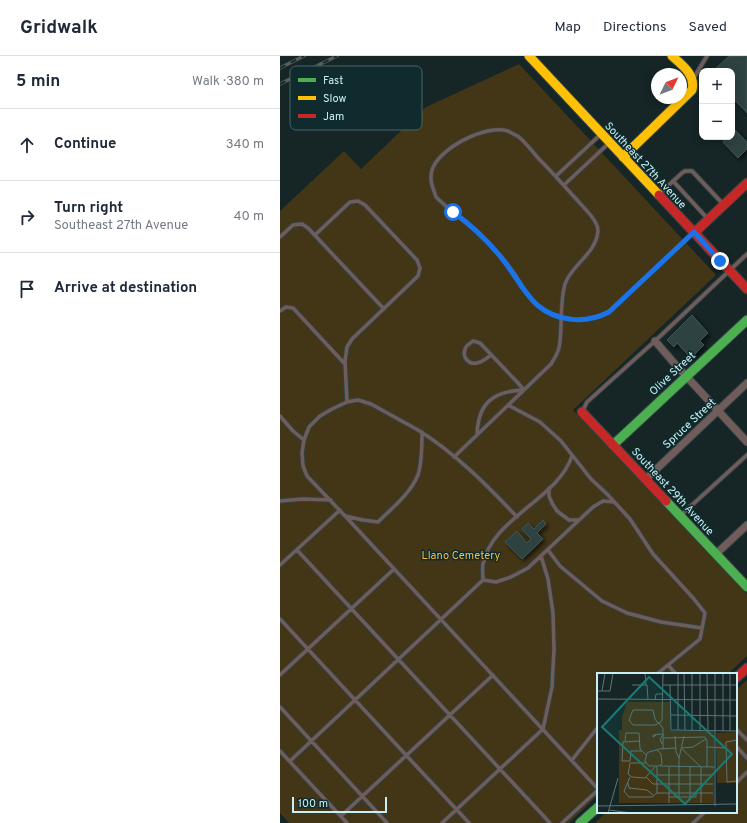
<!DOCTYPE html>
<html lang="en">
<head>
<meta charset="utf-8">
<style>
  body { margin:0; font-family:Overpass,sans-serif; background:#f2f2f3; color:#1f2937 }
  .controls { position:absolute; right:12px; top:12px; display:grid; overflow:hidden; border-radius:8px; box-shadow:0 2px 10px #0003 }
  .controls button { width:36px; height:36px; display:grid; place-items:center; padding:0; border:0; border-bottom:1px solid #e0e1e3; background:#fff; color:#1f2937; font:20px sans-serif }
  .compass { position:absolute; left:371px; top:12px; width:36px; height:36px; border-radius:50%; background:#fff; box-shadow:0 2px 10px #0003; rotate:47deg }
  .scale { position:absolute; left:12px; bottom:10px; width:95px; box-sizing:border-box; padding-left:4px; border:2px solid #c8f0f4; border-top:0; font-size:11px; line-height:14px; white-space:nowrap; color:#c8f0f4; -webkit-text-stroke:3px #0f2b2d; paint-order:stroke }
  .stop { position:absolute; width:12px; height:12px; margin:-9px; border:3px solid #1a73e8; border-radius:50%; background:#fff }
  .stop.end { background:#1a73e8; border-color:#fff; box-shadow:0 1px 4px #0008 }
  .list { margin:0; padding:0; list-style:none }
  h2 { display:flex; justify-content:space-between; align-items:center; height:52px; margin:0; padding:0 16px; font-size:17px }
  h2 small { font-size:13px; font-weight:400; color:#747a83 }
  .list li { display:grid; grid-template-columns:26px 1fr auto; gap:12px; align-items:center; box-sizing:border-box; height:72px; padding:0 16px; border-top:1px solid #e0e1e3 }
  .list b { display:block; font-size:15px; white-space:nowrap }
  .list p { margin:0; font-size:13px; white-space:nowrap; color:#747a83 }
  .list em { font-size:13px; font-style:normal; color:#747a83 }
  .icon { flex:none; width:22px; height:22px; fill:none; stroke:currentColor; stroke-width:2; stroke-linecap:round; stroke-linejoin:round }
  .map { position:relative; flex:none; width:467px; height:767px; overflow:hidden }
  header { display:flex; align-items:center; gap:24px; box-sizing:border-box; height:56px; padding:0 20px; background:#fff; border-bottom:1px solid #e0e1e3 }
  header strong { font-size:19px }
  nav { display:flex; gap:22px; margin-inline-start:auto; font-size:14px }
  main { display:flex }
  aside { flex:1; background:#fff }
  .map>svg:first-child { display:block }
  .green { fill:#433617 }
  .building { fill:#2f4342; stroke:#405655; filter:url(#shadow) }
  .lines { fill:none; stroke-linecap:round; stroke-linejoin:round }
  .lane-casing { stroke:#314141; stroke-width:5.5 }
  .street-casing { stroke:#314141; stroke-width:9 }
  .fast-casing { stroke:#314141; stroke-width:11 }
  .slow-casing { stroke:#314141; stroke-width:11 }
  .jam-casing { stroke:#314141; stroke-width:11 }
  .lane { stroke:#715c5c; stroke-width:3.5 }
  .street { stroke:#715c5c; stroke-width:7 }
  .fast { stroke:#4caf50; stroke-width:9 }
  .slow { stroke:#ffc107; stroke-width:9 }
  .jam { stroke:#c62828; stroke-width:9 }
  .rail-casing { stroke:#5b5c5d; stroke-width:3.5 }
  .rail { stroke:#0f2b2d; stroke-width:2; stroke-dasharray:6; stroke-linecap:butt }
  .route { stroke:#1a73e8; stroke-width:5 }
  .labels { text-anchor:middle; stroke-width:3; stroke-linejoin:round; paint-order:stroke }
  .street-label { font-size:11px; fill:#c8f0f4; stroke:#0f2b2d }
  .park-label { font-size:11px; fill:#f8be38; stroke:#0f2b2d }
  .inset-road { fill:none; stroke:#5d7678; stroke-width:1 }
  .view { fill:#187c75; fill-opacity:0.15; stroke:#187c75; stroke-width:2 }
  .inset-edge { fill:none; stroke:#c8f0f4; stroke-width:2 }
  .key { fill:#0f2b2d; stroke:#466669; stroke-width:1 }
  .key-label { font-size:11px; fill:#c8f0f4 }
</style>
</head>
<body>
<header>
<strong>Gridwalk</strong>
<nav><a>Map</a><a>Directions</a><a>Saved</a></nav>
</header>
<main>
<aside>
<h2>5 min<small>Walk · 380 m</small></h2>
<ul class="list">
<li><svg class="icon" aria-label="ahead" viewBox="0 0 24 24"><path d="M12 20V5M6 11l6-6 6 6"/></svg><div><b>Continue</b></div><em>340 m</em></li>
<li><svg class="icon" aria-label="right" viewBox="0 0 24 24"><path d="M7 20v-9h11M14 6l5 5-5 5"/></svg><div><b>Turn right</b><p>Southeast 27th Avenue</p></div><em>40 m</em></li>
<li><svg class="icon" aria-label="arrive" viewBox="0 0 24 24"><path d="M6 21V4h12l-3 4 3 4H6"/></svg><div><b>Arrive at destination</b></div></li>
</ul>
</aside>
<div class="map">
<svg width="467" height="767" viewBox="0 0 467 767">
  <defs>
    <filter id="shadow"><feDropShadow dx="2.5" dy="2.5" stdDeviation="2" flood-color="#0009"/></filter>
  </defs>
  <rect width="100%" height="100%" fill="#162526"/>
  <path class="green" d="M239,8L436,219L293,354L467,538V600L448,618H318V739L289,767H9L0,757V155L64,95L81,113L146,51Z
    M467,624V767H315L326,756H456V634Z"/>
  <path class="building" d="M449,0H467V57L452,41V15H433Z
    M455,74L467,86V93L458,102L443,86L448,81H452V77Z
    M412,259L428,277L420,285L424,289L411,302L397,287L394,291L387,284Z
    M263,464L266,468L257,477L263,483L242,503L225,486L237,475L247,487L251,483L242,473L248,467L254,473Z"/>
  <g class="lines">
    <g class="lane-casing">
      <path id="lane" d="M413,23L427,0
        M276,120L320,79
        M393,125L427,162
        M284,129L328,88
        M379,138L402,117L405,115H412L443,148
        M35,179L70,146L78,145L85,149L137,204L140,212L138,220L72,283L67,291L65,305L67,346
        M0,181L13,169L22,168L28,172L104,253
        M0,255L6,251L13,252L64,307
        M211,299C207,302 203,306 197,307C188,309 181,300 186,291C187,289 191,287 193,285L200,287L238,327L244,334
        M228,349L260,366L281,385L311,423L327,438L350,463L373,498L414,543L425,557L420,583L377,618
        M302,356L307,346L375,285L467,198
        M0,360L13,375L24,384
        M142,376C142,388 142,407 138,419C130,438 112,452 98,466L83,464L65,460L27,420L23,410L22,397L24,384L29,371L40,360L52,353L67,346L78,344L91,348L138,374C175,397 207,429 237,461
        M197,379C198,347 213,335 244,334
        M292,400C278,443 212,462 203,508C202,513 203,519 203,524L216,526L231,521L248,512L313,451L323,445L334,446
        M174,401L271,308C274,303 278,297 279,292C283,271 279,249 285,228C292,208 316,198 318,175C318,172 316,167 314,164C310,157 303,151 298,145C285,131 273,117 259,103C253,96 246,87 239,81C236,79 231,77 228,75C206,68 159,92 152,114C149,124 153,132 156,141C172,157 192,170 208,187C218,197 228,208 236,220C242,230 248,241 258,249C278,266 306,268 329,256L413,177
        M269,432V440L272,447L277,455L289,464H299
        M0,445L23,443L51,444
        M401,459L467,399
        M66,461L318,733
        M17,494L270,767
        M268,494L280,510L322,545L347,557L381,566L422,572
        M0,509L60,454
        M0,563L189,767
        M388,609L396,618
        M0,619L114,513
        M0,651L107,767
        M456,673L467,684
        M456,690L467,702
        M0,695L67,767
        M292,704L318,671
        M10,705L203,524
        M456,727L467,716
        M61,760L213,619
        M162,767L263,673L272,631L274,593L273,557L268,523L261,500
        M282,767L318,734
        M413,767L425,756"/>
    </g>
    <g class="street-casing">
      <path id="street" d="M375,285L394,307L467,386
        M366,423L467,327
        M436,498L467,469"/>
    </g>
    <g class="fast-casing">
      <path id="fast" d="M333,389L467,264
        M386,445L467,531
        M300,767L318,751"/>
    </g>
    <g class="slow-casing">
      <path id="slow" d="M249,0L379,139
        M343,101L412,34C416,19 402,9 392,0"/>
    </g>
    <g class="jam-casing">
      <path id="jam" d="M379,139L467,233
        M414,177L467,127
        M302,356L386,445
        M456,622L467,612"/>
    </g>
    <use href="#lane" class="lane"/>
    <use href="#street" class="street"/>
    <use href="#fast" class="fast"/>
    <use href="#slow" class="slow"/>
    <use href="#jam" class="jam"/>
    <g class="rail-casing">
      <path id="rail" d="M0,12L24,0
        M0,28L57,0"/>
    </g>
    <use href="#rail" class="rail"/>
  </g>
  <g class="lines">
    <path class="route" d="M173,156C190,168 206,183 220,200C233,215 242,235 257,249C277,266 306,268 329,256L414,176L440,205"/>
  </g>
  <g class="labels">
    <g class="street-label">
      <text transform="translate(366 109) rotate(47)" y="4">Southeast 27th Avenue</text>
      <text transform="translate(392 317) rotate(-43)" y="4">Olive Street</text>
      <text transform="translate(409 367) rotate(-43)" y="4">Spruce Street</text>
      <text transform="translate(393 435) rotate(47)" y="4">Southeast 29th Avenue</text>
    </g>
    <g class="park-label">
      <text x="181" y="503">Llano Cemetery</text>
    </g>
  </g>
  <g transform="translate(317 617)">
    <rect width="140" height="140" fill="#162526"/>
    <path d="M30,29H73V58H117V130H22V57H25V44ZM140,59V110H120L119,60Z" fill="#433617"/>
    <path class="inset-road" d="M48,0L49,12M81,0V57M87,0L88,57M95,0V57M103,0V57M110,0L111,57M118,0V133M126,0V58M133,0V58M35,12H50L51,27M66,12H140M73,12L74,57L140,58M0,18H13L16,0M5,18L8,0M0,26L140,27M58,27L59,21H66M74,42L140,43M59,62L56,64V62L64,61L66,62L63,66L65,71M78,63L79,79L82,85L87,63M66,65L108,64L110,68V94M140,67L129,69L130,109L140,108M28,68L29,60H42L43,76L49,82M43,68L26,69L25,88H33L34,78H45M110,74L129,75M85,75L96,74L109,66M66,76V56L65,54L62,50H61L58,46L56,37H36L32,47L36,52H58L61,51L62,50H63L65,47L66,0M85,76L104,94V130M60,77L64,81L65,91L61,93H52L48,88L50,80L52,79L59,77H60L62,76L79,75M82,85V124M33,90L31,101L35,104L48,105L58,94M33,90H49M63,93L118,94M60,102H116M33,104L27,118L32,124H55L60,120H116M49,104L56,111H116M31,110L32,115L50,117L56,122M60,120V93M72,124H99V120M93,124V94M72,130V94M0,133L140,131M12,137L34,140M11,140L21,105"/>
    <path class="view" d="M52,4L135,81L88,131L5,54Z"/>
    <rect width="140" height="140" class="inset-edge"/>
  </g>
  <rect x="10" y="10" width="132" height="64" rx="6" class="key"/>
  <rect x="18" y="22" width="18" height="4" fill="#4caf50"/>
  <rect x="18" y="40" width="18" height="4" fill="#ffc107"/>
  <rect x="18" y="58" width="18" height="4" fill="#c62828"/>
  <g class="key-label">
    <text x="43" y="28">Fast</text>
    <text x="43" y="46">Slow</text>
    <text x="43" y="64">Jam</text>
  </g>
</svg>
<div class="controls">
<button>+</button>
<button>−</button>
</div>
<svg class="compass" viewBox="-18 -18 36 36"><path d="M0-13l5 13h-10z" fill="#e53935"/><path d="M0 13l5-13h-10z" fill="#747a83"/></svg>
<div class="scale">100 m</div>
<div class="stop" style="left:173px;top:156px"></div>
<div class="stop end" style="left:440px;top:205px"></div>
</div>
</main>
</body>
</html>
